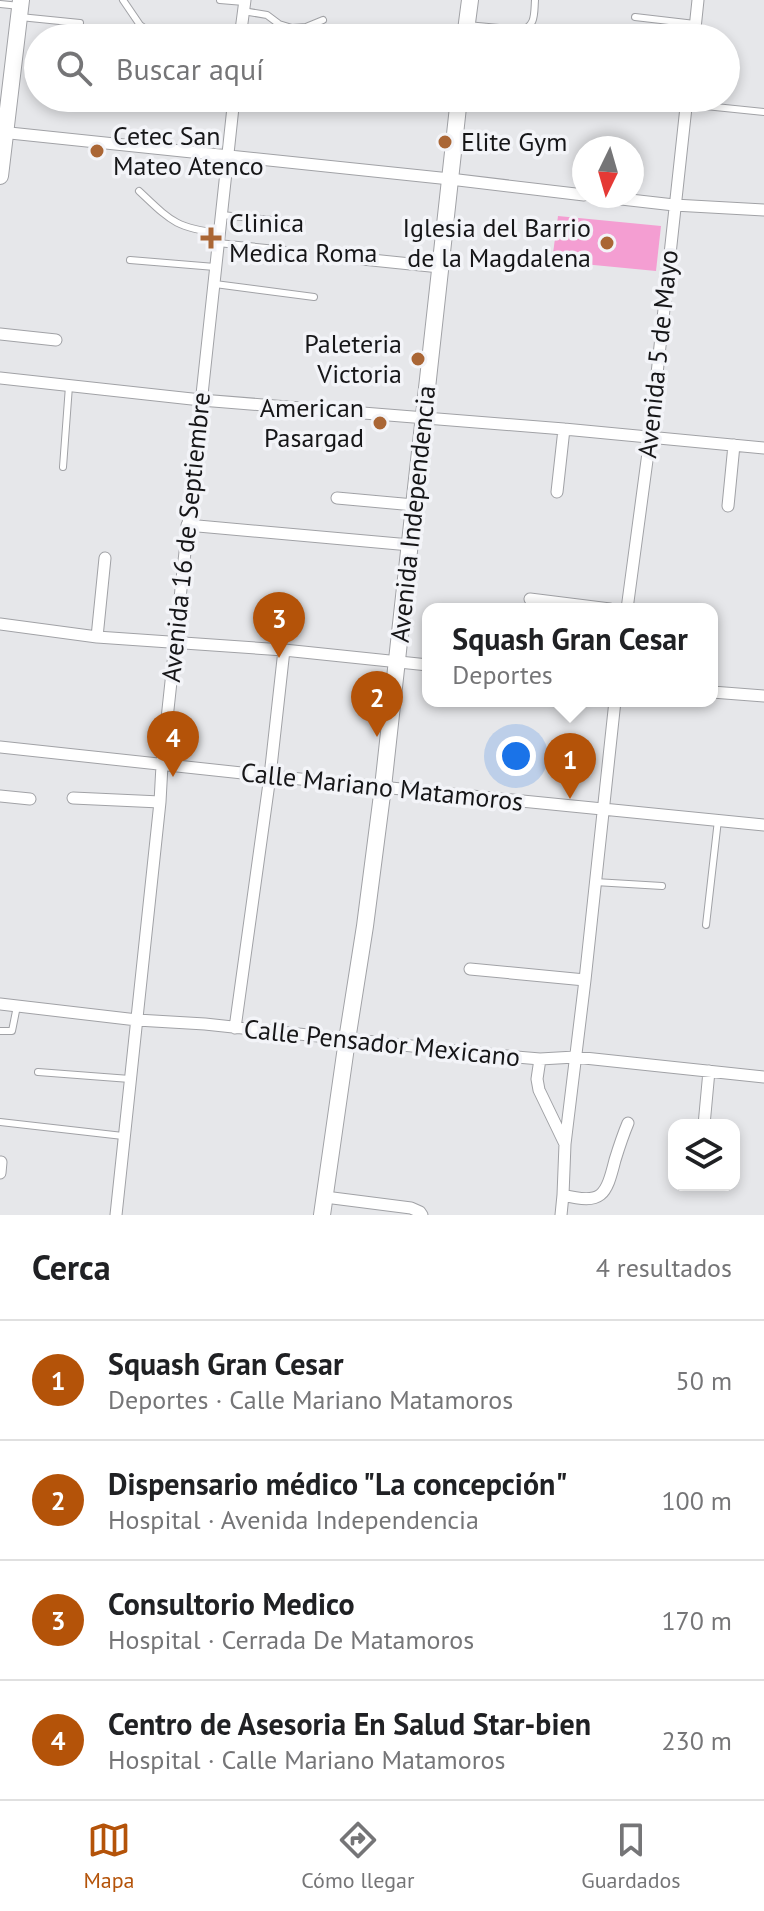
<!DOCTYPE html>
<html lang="es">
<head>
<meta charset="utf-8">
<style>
  body { margin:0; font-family:"PT Sans",sans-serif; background:#f2f2f2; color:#202124 }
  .controls { position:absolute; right:24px; bottom:24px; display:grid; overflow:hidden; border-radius:16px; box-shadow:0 4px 12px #0003 }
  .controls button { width:72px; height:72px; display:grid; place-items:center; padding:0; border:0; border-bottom:2px solid #e0e0e0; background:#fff; color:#202124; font:40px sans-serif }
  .compass { position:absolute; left:572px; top:136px; width:72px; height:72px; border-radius:50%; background:#fff; box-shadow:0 4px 12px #0003; rotate:185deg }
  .you { position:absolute; left:516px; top:756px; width:28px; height:28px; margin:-20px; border:6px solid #fff; border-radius:50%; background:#1a73e8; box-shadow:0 0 0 12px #1a73e833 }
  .badge { display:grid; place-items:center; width:52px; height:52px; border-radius:50%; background:#b45309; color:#fff; font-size:26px; font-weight:700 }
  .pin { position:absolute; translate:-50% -66px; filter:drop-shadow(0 2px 4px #0008) }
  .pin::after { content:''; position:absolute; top:42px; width:28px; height:24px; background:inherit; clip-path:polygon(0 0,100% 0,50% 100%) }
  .popup { position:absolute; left:422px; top:603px; width:296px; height:104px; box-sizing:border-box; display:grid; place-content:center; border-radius:16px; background:#fff; filter:drop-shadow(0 2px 6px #0005); font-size:26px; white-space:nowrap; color:#757577 }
  .popup b { font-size:30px; color:#202124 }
  .popup::after { content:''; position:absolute; left:50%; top:100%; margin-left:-16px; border:16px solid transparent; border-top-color:#fff }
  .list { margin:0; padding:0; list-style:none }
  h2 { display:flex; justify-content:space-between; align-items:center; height:104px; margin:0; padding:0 32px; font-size:34px }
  h2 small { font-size:26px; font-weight:400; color:#757577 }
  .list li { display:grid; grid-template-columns:52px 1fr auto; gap:24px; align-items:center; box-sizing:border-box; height:120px; padding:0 32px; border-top:2px solid #e0e0e0 }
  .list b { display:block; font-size:30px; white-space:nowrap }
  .list p { margin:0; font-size:26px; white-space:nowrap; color:#757577 }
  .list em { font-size:26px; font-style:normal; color:#757577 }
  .icon { flex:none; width:44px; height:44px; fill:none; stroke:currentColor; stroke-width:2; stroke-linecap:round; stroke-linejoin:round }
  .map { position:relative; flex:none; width:764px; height:1215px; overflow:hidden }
  .search { position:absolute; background:#fff; box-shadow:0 4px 12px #0003; left:24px; right:24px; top:24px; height:88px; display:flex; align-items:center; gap:20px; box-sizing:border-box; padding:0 28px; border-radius:44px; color:#757577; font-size:30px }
  .sheet { height:584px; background:#fff }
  nav { display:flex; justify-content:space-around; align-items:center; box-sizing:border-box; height:112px; border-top:2px solid #e0e0e0; background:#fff; font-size:22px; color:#757577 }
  nav a { display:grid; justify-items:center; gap:4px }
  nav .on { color:#b45309 }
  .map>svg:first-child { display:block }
  .building { fill:#f49ed2 }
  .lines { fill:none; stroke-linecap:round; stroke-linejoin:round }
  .service-casing { stroke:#a1a2a6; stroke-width:8 }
  .minor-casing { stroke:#a1a2a6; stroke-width:13 }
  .secondary-casing { stroke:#a1a2a6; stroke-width:18 }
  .service { stroke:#fff; stroke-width:6 }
  .minor { stroke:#fff; stroke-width:11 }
  .secondary { stroke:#fff; stroke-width:16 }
  .poi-dot { fill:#aa6635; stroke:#f3f4f8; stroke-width:3 }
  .labels { text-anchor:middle; stroke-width:7; stroke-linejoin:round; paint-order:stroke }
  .poi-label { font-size:26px; fill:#161618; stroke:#f3f4f8; text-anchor:start }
  .street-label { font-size:26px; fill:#161618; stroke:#f3f4f8 }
</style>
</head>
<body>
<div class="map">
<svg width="764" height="1215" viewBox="0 0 764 1215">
  <rect width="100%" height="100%" fill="#e6e7ea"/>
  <path class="building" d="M558,216L661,226L656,271L552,261Z"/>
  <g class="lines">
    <g class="service-casing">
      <path id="service" d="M123,0L140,25L159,38
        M220,0L244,2
        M0,4L20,6
        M243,11L267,15L279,24L292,28L306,27L323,20
        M20,17L80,23
        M635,17L695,24
        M467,25L520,30C536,27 534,14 535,0
        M686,104L764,112
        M139,191C170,220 175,228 219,233
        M222,215L302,223
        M218,243L306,252
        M130,260L215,267
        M215,284L314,297
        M63,467L69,386
        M595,882L662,886
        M706,925L718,820
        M0,1031H12L17,1006
        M38,1072L130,1079
        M0,1122L123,1136"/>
    </g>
    <g class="minor-casing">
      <path id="minor" d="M241,33L287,38
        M240,38L245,0
        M694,38L698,0
        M0,132L450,179L584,195
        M595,196L674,205L764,210
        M362,259L440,267
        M0,334L56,340
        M0,378L201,400L564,429L764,448
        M557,492L564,429
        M337,498L414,505
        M728,506L734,445
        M187,525L410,545
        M530,599L610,609
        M627,609L650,438L687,98
        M0,624L97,637L284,650L428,665
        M97,637L105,558
        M712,692L764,696
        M0,747L270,776L764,825
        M0,796L30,799
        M73,798L160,802
        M470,969L585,980
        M0,1004L137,1020L205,1024L506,1056L540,1059L575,1057L764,1077
        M235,1028L270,776L284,650
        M540,1059L537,1079L539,1090L565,1144L563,1195
        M704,1125L709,1071
        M565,1144L585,980L615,701
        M0,1173L1,1162
        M325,1197L411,1208L420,1212L422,1215
        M116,1215L160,802L162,765L234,98
        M561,1215L563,1195C602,1205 606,1196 615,1160C619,1147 623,1135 628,1123"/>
    </g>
    <g class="secondary-casing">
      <path id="secondary" d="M465,38L470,0
        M0,176L21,0
        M322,1215L347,1040L365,926L383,787L459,98"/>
    </g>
    <use href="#service" class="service"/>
    <use href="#minor" class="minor"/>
    <use href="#secondary" class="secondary"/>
  </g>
  <g class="poi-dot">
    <circle cx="445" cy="142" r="8"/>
    <circle cx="97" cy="151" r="8"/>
    <path d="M207 226h8v8h8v8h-8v8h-8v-8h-8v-8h8z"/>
    <circle cx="607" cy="243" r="8"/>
    <circle cx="418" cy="359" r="8"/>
    <circle cx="380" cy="423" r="8"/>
  </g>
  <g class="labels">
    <g class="poi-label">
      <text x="113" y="145">Cetec San<tspan x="113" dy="30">Mateo Atenco</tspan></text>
      <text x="461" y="151">Elite Gym</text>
      <text x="229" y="232">Clinica<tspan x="229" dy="30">Medica Roma</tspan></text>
      <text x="591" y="237" text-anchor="end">Iglesia del Barrio<tspan x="591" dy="30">de la Magdalena</tspan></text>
      <text x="402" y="353" text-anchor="end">Paleteria<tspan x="402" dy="30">Victoria</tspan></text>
      <text x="364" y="417" text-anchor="end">American<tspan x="364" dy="30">Pasargad</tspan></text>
    </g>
    <g class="street-label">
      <text transform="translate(658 354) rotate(-84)" y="9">Avenida 5 de Mayo</text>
      <text transform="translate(413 514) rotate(-84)" y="9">Avenida Independencia</text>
      <text transform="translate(186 537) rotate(-84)" y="9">Avenida 16 de Septiembre</text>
      <text transform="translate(382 787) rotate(6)" y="9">Calle Mariano Matamoros</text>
      <text transform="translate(382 1043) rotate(6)" y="9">Calle Pensador Mexicano</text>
    </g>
  </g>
</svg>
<div class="controls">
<button><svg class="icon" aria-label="layers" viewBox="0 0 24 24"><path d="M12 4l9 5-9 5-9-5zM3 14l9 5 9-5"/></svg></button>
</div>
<svg class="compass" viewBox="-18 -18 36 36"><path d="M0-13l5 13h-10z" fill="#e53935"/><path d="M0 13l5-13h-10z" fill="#757577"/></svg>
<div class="you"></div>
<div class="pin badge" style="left:570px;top:799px">1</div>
<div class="popup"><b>Squash Gran Cesar</b>Deportes</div>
<div class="pin badge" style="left:377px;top:737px">2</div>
<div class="pin badge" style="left:279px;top:658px">3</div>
<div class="pin badge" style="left:173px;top:777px">4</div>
<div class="search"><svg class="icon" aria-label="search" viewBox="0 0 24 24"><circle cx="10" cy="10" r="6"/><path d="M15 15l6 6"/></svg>Buscar aquí</div>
</div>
<section class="sheet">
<h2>Cerca<small>4 resultados</small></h2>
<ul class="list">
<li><span class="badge">1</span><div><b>Squash Gran Cesar</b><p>Deportes · Calle Mariano Matamoros</p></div><em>50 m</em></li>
<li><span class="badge">2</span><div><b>Dispensario médico &quot;La concepción&quot;</b><p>Hospital · Avenida Independencia</p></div><em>100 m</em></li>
<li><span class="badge">3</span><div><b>Consultorio Medico</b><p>Hospital · Cerrada De Matamoros</p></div><em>170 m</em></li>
<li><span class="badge">4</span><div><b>Centro de Asesoria En Salud Star-bien</b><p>Hospital · Calle Mariano Matamoros</p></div><em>230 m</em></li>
</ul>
</section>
<nav>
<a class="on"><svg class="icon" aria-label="map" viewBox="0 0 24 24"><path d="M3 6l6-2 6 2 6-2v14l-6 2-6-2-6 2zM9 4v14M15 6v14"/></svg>Mapa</a>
<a><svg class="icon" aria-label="directions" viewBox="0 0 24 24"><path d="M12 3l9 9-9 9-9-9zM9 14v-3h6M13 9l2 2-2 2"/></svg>Cómo llegar</a>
<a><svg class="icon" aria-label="saved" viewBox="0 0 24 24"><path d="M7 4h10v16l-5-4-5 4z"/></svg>Guardados</a>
</nav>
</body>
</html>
